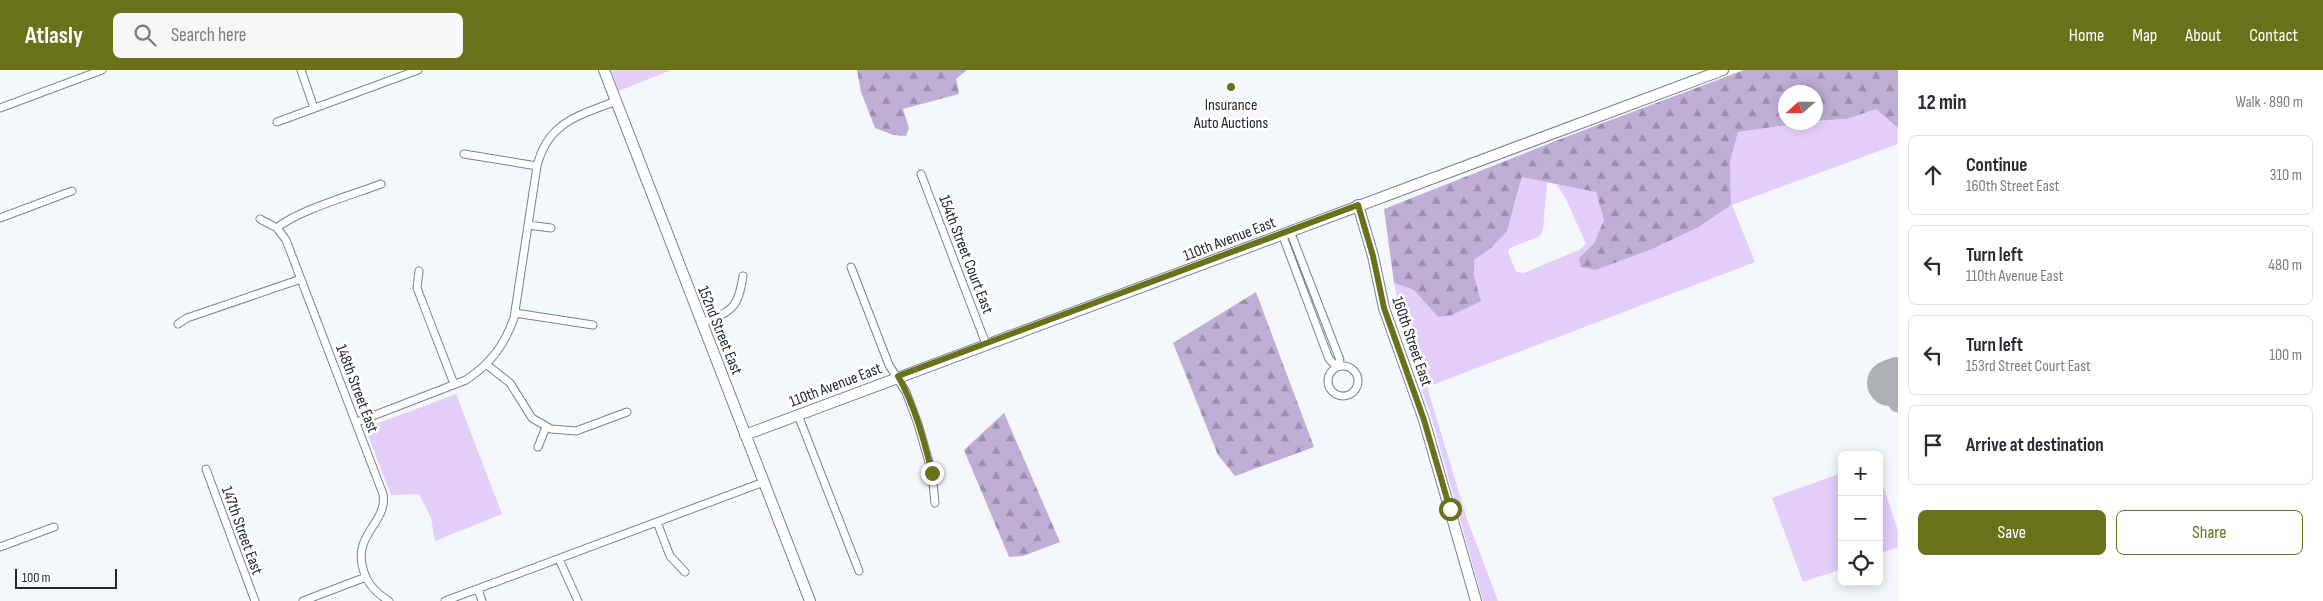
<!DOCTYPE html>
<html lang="en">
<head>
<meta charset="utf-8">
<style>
  body { margin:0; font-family:"Sofia Sans Condensed",sans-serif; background:#f7f7f7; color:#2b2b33 }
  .controls { position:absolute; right:15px; bottom:15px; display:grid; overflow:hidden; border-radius:8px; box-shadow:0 2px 12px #0003 }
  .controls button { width:45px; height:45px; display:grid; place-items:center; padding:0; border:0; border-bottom:1px solid #e1e1e2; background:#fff; color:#2b2b33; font:25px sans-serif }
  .compass { position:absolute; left:1778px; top:15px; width:45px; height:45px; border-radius:50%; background:#fff; box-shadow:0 2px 12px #0003; rotate:249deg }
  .scale { position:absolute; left:15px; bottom:12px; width:102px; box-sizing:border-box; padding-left:5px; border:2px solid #22282f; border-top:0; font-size:14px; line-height:18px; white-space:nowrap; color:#22282f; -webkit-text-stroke:4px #fff; paint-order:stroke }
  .stop { position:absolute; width:15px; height:15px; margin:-11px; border:4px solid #69721a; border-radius:50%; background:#fff }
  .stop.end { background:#69721a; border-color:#fff; box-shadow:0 1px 5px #0008 }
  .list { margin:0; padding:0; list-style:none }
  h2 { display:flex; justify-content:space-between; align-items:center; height:65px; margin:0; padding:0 20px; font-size:21px }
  h2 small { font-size:16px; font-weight:400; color:#7c7c81 }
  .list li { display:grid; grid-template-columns:32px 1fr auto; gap:15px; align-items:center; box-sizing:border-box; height:80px; margin:0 10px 10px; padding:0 10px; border:1px solid #e1e1e2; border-radius:8px }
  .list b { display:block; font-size:19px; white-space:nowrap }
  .list p { margin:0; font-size:16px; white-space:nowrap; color:#7c7c81 }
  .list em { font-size:16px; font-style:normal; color:#7c7c81 }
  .actions { display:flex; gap:10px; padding:15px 20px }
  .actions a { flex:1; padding:11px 0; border:1px solid #69721a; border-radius:8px; text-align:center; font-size:18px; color:#69721a }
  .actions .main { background:#69721a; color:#fff }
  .icon { flex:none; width:28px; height:28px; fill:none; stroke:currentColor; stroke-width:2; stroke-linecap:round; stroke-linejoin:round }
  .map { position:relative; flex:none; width:1898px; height:531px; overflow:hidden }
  header { display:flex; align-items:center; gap:30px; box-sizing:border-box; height:70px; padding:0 25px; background:#69721a; color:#fff }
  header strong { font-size:24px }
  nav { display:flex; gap:28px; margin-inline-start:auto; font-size:18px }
  .search { width:350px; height:45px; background:#f7f7f7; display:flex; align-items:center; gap:12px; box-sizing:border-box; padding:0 18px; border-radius:8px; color:#7c7c81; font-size:19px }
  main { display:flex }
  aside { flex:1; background:#fff }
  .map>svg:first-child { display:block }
  .green { fill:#e3cff9 }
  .forest { fill:url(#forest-firs) }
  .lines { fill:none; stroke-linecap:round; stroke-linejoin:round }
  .taxiway { stroke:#adb1b6; stroke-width:19 }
  .runway { stroke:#adb1b6; stroke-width:46 }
  .street-casing { stroke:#758494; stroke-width:9 }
  .secondary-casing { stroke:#758494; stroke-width:12 }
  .street { stroke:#fff; stroke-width:7 }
  .secondary { stroke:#fff; stroke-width:10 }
  .route { stroke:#69721a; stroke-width:6 }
  .poi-dot { fill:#69721a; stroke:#fff; stroke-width:2 }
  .labels { text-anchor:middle; stroke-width:5; stroke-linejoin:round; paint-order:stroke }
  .poi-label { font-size:16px; fill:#22282f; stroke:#fff }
  .street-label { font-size:16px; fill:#22282f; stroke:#fff }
</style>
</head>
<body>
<header>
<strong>Atlasly</strong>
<div class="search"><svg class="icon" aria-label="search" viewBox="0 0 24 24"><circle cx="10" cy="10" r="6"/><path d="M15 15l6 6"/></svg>Search here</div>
<nav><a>Home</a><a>Map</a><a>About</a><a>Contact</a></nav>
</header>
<main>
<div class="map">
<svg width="1898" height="531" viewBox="0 0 1898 531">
  <defs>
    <pattern id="forest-firs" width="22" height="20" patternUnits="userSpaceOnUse" patternTransform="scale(1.25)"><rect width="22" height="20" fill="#c1aed7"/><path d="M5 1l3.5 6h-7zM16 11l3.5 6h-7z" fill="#9c8eaf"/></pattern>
  </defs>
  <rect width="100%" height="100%" fill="#f4f7fb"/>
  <path class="green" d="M611,0H671L619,21Z
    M1876,39L1898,58V74L1732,135L1755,192L1427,317L1467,449L1498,531H1483L1432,349L1407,277L1394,213L1414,220L1438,247L1474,206V190C1506,168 1514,143 1522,107L1547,112L1543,159L1540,166L1510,178L1508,182L1516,202L1524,203L1579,180L1586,174L1566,129L1556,114L1596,121L1604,150L1594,173L1579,188L1596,200L1652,179L1699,157L1731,135L1730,92L1738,62L1802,53L1847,49Z
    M456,324L502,444L435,471L431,448L419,424L391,425L366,360L368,357Z
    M1842,403V499L1803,512L1772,428Z
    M1879,403L1898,461V477L1879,484Z"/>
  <path class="forest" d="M857,0H967L956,9L959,24L903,39L909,58L906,66L893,65L875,58L861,22Z
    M1744,0H1898V58L1876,39L1847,49L1816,51V22H1786V52L1802,53L1738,62L1730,92L1731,135L1699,157L1652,179L1596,200L1581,197L1579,188L1594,173L1604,150L1596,122L1522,107L1507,161L1491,178L1474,190V206L1481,231L1452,245L1438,247L1414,220L1394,213L1384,139L1563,68Z
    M1256,222L1314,377L1235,406L1218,385L1173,273Z
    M1004,343L1060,472L1023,486L1009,487L964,380Z"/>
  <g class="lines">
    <path class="taxiway" d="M1890,313L1898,333"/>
    <path class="runway" d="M1890,313L1898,310"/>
    <g class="street-casing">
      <path id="street" d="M301,0L314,38
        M0,38L102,0
        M277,52L418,0
        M464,84L537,96
        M921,104L986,274
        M0,148L72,121
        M260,149L277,158L286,170L383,424C388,453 353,463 363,499C367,514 376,523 389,531
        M528,155L551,158
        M277,158C296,141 355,124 381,114
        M1282,164L1329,289L1337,297L1340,290L1290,161
        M851,197L889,295L906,322L918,354L932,403L935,433
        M419,201L417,218L454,314
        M515,243L593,255
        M702,253C732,241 738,239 743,206
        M178,254L187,248L301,209
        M487,295L510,313L532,348L551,359L576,361L627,342
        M1328 311a15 15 0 1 1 30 0a15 15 0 1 1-30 0Z
        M798,345L859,501
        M357,352L466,310C490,294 504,276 514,248L537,96C548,52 578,46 616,31
        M538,377L546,357
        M206,399L255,531
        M657,452L670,486L685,502
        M0,477L54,457
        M559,489L578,531
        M478,519L482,531
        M303,531L366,507
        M445,531L764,412"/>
    </g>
    <g class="secondary-casing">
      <path id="secondary" d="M604,0L810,531
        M1358,135L1373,186L1384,238L1424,350L1476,531
        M745,365L1723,0"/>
    </g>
    <use href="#street" class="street"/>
    <use href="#secondary" class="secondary"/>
  </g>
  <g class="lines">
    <path class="route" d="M932,403C924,370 915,336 898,306L1358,135L1373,186L1384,238L1424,350L1450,439"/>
  </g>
  <circle class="poi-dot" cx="1231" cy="17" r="5"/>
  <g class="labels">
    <g class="poi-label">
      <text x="1231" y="40">Insurance<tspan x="1231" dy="18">Auto Auctions</tspan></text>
    </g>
    <g class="street-label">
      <text transform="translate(1229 168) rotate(-21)" y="6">110th Avenue East</text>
      <text transform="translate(967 184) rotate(69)" y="6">154th Street Court East</text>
      <text transform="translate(721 260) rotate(68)" y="6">152nd Street East</text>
      <text transform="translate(1413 271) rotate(71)" y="6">160th Street East</text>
      <text transform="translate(835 314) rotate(-21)" y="6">110th Avenue East</text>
      <text transform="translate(358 318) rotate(69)" y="6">148th Street East</text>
      <text transform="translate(243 460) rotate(70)" y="6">147th Street East</text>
    </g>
  </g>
</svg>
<div class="controls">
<button>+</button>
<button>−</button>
<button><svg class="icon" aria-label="locate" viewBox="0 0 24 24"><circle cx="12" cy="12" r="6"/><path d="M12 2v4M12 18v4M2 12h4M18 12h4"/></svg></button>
</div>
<svg class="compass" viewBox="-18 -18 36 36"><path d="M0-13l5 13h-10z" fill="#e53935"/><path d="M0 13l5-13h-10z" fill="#7c7c81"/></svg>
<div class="scale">100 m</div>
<div class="stop" style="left:1450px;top:439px"></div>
<div class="stop end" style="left:932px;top:403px"></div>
</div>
<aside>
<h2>12 min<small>Walk · 890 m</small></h2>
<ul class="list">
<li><svg class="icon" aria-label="ahead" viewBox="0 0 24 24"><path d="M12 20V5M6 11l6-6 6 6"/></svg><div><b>Continue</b><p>160th Street East</p></div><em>310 m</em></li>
<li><svg class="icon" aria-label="left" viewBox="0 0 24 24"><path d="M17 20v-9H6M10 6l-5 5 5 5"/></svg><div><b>Turn left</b><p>110th Avenue East</p></div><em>480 m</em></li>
<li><svg class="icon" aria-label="left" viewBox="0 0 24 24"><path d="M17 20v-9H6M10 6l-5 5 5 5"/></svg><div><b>Turn left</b><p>153rd Street Court East</p></div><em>100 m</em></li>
<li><svg class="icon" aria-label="arrive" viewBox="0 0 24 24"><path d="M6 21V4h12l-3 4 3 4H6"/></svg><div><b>Arrive at destination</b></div></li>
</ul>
<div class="actions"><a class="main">Save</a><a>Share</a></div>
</aside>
</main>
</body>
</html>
